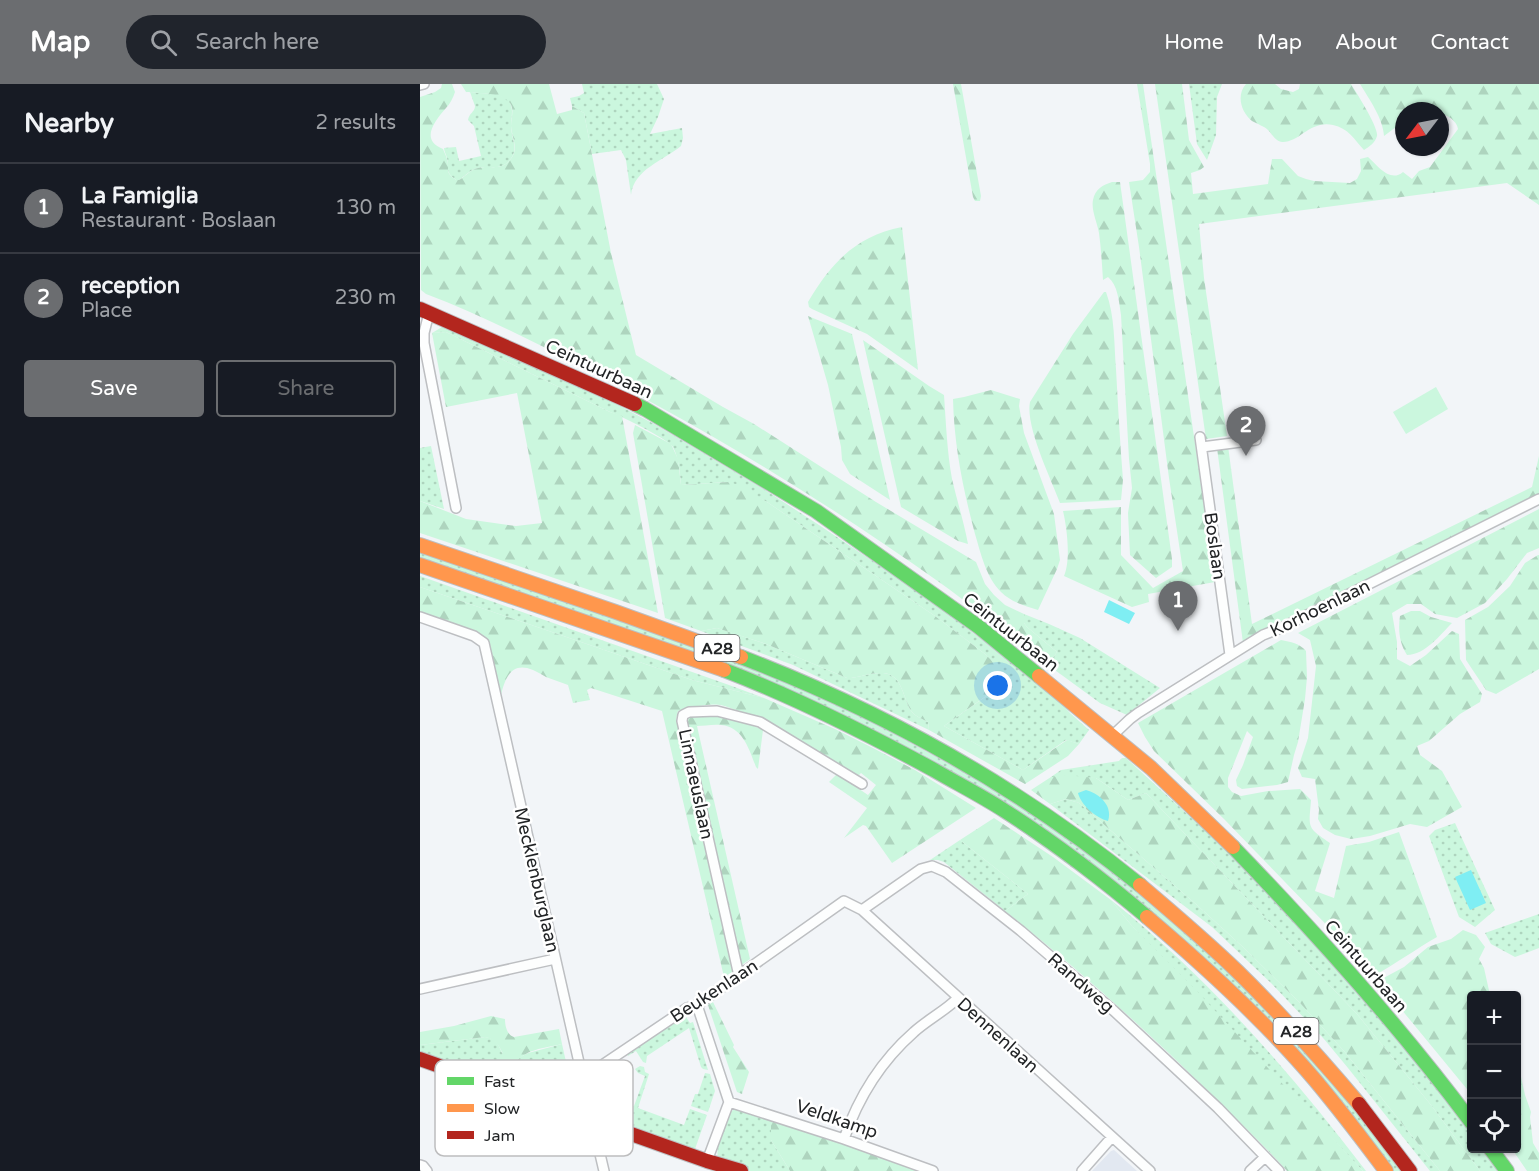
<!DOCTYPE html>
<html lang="en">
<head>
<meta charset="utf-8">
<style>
  body { margin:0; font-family:"Varela Round",sans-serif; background:#20242c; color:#f1f3f6 }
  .controls { position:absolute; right:18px; bottom:18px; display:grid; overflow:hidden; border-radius:6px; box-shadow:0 2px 4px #0004 }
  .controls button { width:54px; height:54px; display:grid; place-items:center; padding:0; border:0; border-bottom:2px solid #363941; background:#171b24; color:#f1f3f6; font:30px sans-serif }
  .compass { position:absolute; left:975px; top:18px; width:54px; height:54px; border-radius:50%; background:#171b24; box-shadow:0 2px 4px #0004; rotate:238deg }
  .you { position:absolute; left:578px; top:602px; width:21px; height:21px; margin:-15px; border:4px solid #fff; border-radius:50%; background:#1a73e8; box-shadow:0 0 0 9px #1a73e833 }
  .badge { display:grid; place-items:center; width:39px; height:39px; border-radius:50%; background:#6b6d70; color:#fff; font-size:20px; font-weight:700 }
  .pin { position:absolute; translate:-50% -50px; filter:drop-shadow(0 2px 3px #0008) }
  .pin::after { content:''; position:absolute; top:32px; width:21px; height:18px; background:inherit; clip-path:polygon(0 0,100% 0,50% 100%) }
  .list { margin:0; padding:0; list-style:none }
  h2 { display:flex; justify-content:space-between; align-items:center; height:78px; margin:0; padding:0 24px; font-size:26px }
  h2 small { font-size:20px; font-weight:400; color:#9ea1a6 }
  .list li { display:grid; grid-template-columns:39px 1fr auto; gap:18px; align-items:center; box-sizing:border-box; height:90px; padding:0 24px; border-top:2px solid #363941 }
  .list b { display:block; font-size:22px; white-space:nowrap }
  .list p { margin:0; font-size:20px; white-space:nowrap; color:#9ea1a6 }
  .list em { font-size:20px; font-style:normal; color:#9ea1a6 }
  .actions { display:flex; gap:12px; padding:18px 24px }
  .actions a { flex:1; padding:14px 0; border:2px solid #6b6d70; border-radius:6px; text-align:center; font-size:21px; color:#6b6d70 }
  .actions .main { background:#6b6d70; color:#fff }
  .icon { flex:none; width:33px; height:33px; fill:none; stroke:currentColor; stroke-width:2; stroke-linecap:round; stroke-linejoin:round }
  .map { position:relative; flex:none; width:1119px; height:1087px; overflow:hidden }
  header { display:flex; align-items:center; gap:36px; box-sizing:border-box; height:84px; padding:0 30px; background:#6b6d70; color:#fff }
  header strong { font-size:28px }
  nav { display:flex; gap:33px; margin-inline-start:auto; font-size:21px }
  .search { width:420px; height:54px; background:#20242c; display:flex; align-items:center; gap:15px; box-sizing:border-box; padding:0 21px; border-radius:33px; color:#9ea1a6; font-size:22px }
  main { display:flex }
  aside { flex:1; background:#171b24 }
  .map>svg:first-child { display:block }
  .built { fill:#e2e8f1 }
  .grass { fill:url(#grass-dots) }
  .forest { fill:url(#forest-firs) }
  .garden { fill:#cbf7de }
  .water { fill:#7feef3 }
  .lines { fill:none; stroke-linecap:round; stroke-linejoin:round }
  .street-casing { stroke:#bdbfc2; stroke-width:12 }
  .fast-casing { stroke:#bdbfc2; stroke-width:16 }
  .slow-casing { stroke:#bdbfc2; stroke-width:16 }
  .jam-casing { stroke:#bdbfc2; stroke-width:16 }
  .street { stroke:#fdfefe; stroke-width:9 }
  .fast { stroke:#63d668; stroke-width:14 }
  .slow { stroke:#ff974d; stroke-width:14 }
  .jam { stroke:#b3261e; stroke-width:14 }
  .labels { text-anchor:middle; stroke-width:5; stroke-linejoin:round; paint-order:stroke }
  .shield { fill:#fff; stroke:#646667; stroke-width:1.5 }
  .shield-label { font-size:16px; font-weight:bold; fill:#222426 }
  .street-label { font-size:18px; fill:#222426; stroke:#fff }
  .key { fill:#fff; stroke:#bdbdbe; stroke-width:1.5 }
  .key-label { font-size:16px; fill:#222426 }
</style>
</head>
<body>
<header>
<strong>Map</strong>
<div class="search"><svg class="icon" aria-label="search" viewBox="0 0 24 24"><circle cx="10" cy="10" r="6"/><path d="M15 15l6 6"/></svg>Search here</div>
<nav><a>Home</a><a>Map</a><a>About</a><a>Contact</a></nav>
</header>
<main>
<aside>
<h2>Nearby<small>2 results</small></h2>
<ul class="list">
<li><span class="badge">1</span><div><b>La Famiglia</b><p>Restaurant · Boslaan</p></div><em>130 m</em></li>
<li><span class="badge">2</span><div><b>reception</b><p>Place</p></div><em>230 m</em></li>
</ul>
<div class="actions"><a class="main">Save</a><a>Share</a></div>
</aside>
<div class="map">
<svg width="1119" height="1087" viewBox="0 0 1119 1087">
  <defs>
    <pattern id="grass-dots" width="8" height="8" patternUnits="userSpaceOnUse" patternTransform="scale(1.5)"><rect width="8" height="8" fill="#cbf7de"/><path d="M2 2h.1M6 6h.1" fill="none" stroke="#aed4be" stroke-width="1.8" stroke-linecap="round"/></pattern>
    <pattern id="forest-firs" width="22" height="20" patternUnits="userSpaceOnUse" patternTransform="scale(1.5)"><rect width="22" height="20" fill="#cbf7de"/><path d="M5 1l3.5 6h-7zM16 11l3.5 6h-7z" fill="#aed4be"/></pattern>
  </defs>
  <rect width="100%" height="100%" fill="#f2f5f8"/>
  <path class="built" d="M694,1066L707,1078L717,1087H672L691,1067Z"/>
  <path class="grass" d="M162,0H237L244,15L238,33L230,50L262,44L263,54L261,62C243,77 214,85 211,111L206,76L201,66L172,70L164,29L152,22L150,14L159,12L164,9Z
    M769,0H802L797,13L796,51L787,76L777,60Z
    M50,8C61,10 78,8 87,15C95,23 91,32 91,42C91,54 100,66 89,77C80,87 70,81 58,84C51,85 45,92 39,96H36C24,87 30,86 27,74C26,70 24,67 24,64L36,63L39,77L61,72L54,42L48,36C49,29 55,28 55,22Z
    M22,243L28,244L155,300L200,322L236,341L342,404L399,441L506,513L631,608L650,629L669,646L659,660L646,656L603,686L524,642L589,596L565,570L515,532L347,418L308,398L261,401C260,388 259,375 253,363C248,355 201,332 190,328L26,248L12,249Z
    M11,362L24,425L0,417V364Z
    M0,466L319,579L429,625L577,706L638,746L714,804L789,867L912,996L982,1087H974L800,890L479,659L0,476Z
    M0,492L309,601L344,614L272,596L0,503Z
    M604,530L629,540L660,554L740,604L707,631L680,619L628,581L637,568L607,543L604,539Z
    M297,544L346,560L427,594C439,594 451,588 463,589C483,590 483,616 492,628C496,633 503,635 508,638L509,646L373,581L281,547Z
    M702,674H706L791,752L882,843L925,891L1050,1045L1051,1048L1052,1064L1064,1065L1080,1087H1060L1011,1021L937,930L726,709L708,716L676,694L631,693L641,686L699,677Z
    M646,715L659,719L777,821L824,864L880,919L924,967L1020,1087H1010L928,984L904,955L852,900L792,843L630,720Z
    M1035,739L1075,826L1055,843L1039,833L1009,752L1015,746Z
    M540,756L608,810L585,827L524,778L518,776H510Z
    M691,816C788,893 871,989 946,1087H943L712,842Z
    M1119,830V864L1095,873L1071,860L1065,849Z
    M264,930L270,939L273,938L288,986L283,985L281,983L269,944L227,972L226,979L223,978L216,967L208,972L206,969Z
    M65,953C75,954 78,959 82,969L97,975L108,969L142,960L153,1009L147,1011L145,1017L104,1005L0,970V961Z
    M198,977L200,980L204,978L209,986L208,988L200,986L192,1014L206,1021L207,1020L214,1022L225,992L218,989L215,985L220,982L224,983L225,988L229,990L218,1024L264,1041L270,1025L287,1031L275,1065L190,1035C178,1027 175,1014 173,1000L191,986L189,983Z
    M285,989L290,990L295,1007L288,1028L271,1022L275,1010H278Z
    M314,1025H320L351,1035V1056L370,1087H330L298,1075C295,1060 305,1043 310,1029Z"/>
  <path class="forest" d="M22,0H32L35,8C33,14 30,20 26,24C14,38 0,56 23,65C24,68 26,71 27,75C30,86 24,88 36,96H39C46,92 51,85 58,84C70,81 80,87 89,77C100,66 92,55 91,42C91,32 96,23 87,16C80,9 57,9 46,8L41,0H129L137,30L152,26V22L164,29L191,169L216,271L303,323L334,340L456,418L556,478L565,500L574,511L585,521L604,530V539L607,543L637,568L628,581C590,555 556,524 519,498C402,415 279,340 150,276C103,253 55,228 6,210L1,206L0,13L15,8L21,4Z
    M533,0H541L561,112L560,117H555L553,113Z
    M717,0H723L795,498L728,510L729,518L712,523L644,492C651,476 647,444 643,427L701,423V471L733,504L763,487L749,394L719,163L709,98L723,96L730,88V80Z
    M735,0H762L769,56L784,83L780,86L771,89L773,110L848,100L852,75H862L878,92L886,95L894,97L930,99L937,95L941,87L940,75L948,73C958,82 970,99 983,88L992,95L999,87L1010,83L1038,45C1037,37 1027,30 1020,30V27H984V39L980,40L964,52C963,34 949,15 940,0H1119V121L1087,99L779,140L784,194L807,352L786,355Z
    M826,0H855L861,5L873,8L879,5L880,0H931C936,8 959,44 957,52C955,59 949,63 944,66C934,55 928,44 913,41C890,36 879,59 862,58C855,57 852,50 848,46C844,42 837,40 832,37C821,28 816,11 826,0Z
    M692,98H700L752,475V483L736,494L710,471L708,429L712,404L709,375L701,231C699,218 698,201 688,193L683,196C682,180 681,164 679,149C677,138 671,126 673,116C675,105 683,101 692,98Z
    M482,143L498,286L447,250L392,225L389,223L388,218C411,179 436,152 482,143Z
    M684,208H686C695,232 694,260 696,285C698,322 700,359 703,396L701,416L640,419C631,395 605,342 610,318L653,250Z
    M388,232L432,250L470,416L430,390L422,376L421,363L408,301Z
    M26,248L190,328L202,332L238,529L0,449V417L46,435L96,442L122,439L97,309L26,323L12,249Z
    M443,256L509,302L524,311C526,339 527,367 532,395C537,417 544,438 548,460L538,457L481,423Z
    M571,306L600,315L599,322L604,349L634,430L640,476L637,485L618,526C605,522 591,518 581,508C566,493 561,470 555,450C543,405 534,361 533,315L544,313Z
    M215,341L251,360L258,375L261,401L308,398L319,401L347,418L515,532L565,570L590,595L524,642L603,686L647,656L659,660L648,672L605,700L509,646L508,638C503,635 496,633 492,628C483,616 483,590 463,589C451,588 439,594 427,594L346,560L312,549L297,544L281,547L245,534L213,349Z
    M808,362L832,540L1112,403L1119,372V412L929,508L898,520L823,559L797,364Z
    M1119,425V464L1107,469L1087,495L1065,519L1037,534L1015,530L1001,520H987L972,529L977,558V575L990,582L1006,571L1032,547L1039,550L1040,575L1062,610L1060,618L1040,630L1009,657L997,662L1000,671L1022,687L1042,723L1007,743L990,740L950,752L931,755L915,751L903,744L898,735L899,726L895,695L882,693L878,684L888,654L896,582L890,556L878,549Z
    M1118,471H1119V585L1076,610L1066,606L1046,576L1045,536L1068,523L1090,502L1105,479Z
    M0,503L272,596L344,614L415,645L453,664L495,686L556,724L472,779L446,742L443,741L424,754L447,724L409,698L417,690L448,711L456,701L441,689L436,694C400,670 364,643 322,628C315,626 307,622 300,621C286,619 272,624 258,627L256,635L314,887L304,893L242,627L171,604L167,606L170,616L153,619L148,601C141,598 133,596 126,593C122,591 118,588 113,586C90,576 84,597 80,615L67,556L62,552L0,529Z
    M991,527H1000L1011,533L1032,539C1020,551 1005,571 987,571C979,559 978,545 980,532Z
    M861,556C871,558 879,559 886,567L887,593L885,615L878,658L874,671L868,698L857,701L822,705L817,702L816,696L823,681L833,653L827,647L808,694V703L812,708L821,712L848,707L880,705L891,716C889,744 886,743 910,759L895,807L914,814L926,762L949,758L979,748L1017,853C996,865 977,879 955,891L804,735L734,667L725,653L718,639Z
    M291,629L315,634L343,646L338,685L336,683C329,665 323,643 301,641C293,640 284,642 277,642L330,875L319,883L265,635L267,632Z
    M653,690L656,692L676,694L708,716L726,709L937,930L1011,1021L1060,1087H1020L924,967L880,919L824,864L777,821L659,719L646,715L630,720L611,706L631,693Z
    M574,734L633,773L691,816L712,842L776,906L943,1087H867C843,1060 816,1035 790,1009C725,945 657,884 585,827L608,810L540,756Z
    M1043,846L1056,851L1065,863L1059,875L1064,884L1070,911L1052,912L1051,1010L958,897L984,883L1008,863L1031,855Z
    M293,918L314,961L313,963L329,988L322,1010L317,1008L288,921Z
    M71,932L85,935C85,942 87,951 94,953L139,945L142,960C126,964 102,965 94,982L88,981C82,969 79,955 65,953L0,961V948L34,942Z
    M1097,979H1098L1105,1011L1111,1028L1110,1033L1113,1059L1119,1069V1087H1107L1092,1065L1096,1064Z
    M351,1035L499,1087H370L351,1056Z"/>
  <path class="garden" d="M1016,303L1028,325L986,350L973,328Z"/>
  <path class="water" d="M689,516L715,529L709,540L684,528Z
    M666,706C680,710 693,722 688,737C676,734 661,721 658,709Z
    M1051,786L1066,819L1050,826L1035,793Z"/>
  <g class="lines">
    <g class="street-casing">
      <path id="street" d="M0,1L4,0
        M9,229L4,249V259L36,424
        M780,353L810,571
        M782,363L836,356
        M0,533L54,552L64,559L165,1005V1016L160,1031
        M692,652L710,635L718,629L843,551L861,544L1119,415
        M442,826L501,785L512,782L526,788L601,847L694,927L798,1024L859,1087
        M319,892L262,637L263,631L269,628L297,627L340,638L442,700
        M0,905L135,875
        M277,921L309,1018L287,1077
        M163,994L267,924L277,921L424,817L442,826L730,1087
        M309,1018L424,1055L513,1087
        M172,1036L184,1087
        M424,1055C438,1014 461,977 494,948C507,936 525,927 538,914
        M0,1081L3,1082L7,1087
        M662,1087L692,1053
        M830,1087L845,1073"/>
    </g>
    <g class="fast-casing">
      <path id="fast" d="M215,320L225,325L396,427L559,543L619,592
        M321,573C465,628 600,704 720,801
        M304,586C377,614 446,649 514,686C538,700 562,712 585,727C635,759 682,795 727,833
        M813,763C897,850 979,941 1052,1039
        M1070,1064L1087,1087"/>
    </g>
    <g class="slow-casing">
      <path id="slow" d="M0,461L196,528L321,573
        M0,481L304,586
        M619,592L731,684L813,763
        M720,801C753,829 786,857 817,887C860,929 900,974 939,1020
        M727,833C787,884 845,937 895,996C920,1026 943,1056 966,1087"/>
    </g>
    <g class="jam-casing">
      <path id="jam" d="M0,225L215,320
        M0,975L287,1077L321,1087
        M939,1020L990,1087"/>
    </g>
    <use href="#street" class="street"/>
    <use href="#fast" class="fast"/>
    <use href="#slow" class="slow"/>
    <use href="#jam" class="jam"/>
  </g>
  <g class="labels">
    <g class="shield">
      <rect x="274.5" y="551" width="45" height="26" rx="4.5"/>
      <rect x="853.5" y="934" width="45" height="26" rx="4.5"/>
    </g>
    <g class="shield-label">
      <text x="297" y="570">A28</text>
      <text x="876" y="953">A28</text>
    </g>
    <g class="street-label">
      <text transform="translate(179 285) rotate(25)" y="6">Ceintuurbaan</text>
      <text transform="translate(795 462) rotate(82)" y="6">Boslaan</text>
      <text transform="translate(900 524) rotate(-26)" y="6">Korhoenlaan</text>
      <text transform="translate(591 548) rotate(38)" y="6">Ceintuurbaan</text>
      <text transform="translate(276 700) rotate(78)" y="6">Linnaeuslaan</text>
      <text transform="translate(117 796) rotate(77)" y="6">Mecklenburglaan</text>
      <text transform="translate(946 882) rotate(49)" y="6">Ceintuurbaan</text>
      <text transform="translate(661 899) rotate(41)" y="6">Randweg</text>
      <text transform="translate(294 907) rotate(-33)" y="6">Beukenlaan</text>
      <text transform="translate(578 951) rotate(42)" y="6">Dennenlaan</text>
      <text transform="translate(417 1035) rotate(19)" y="6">Veldkamp</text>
    </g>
  </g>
  <rect x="15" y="976" width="198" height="96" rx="9" class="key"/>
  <rect x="27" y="993" width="27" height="8" fill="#63d668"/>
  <rect x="27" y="1020" width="27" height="8" fill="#ff974d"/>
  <rect x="27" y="1047" width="27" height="8" fill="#b3261e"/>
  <g class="key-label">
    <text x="64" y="1003">Fast</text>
    <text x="64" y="1030">Slow</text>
    <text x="64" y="1057">Jam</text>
  </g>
</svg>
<div class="controls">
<button>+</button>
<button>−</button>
<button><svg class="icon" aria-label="locate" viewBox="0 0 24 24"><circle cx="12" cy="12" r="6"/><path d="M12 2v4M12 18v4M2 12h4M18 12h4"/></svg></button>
</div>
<svg class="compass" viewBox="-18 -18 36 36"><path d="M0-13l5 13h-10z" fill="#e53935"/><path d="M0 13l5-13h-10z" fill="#9ea1a6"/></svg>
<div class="you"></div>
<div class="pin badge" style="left:758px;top:547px">1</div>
<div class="pin badge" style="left:826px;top:372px">2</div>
</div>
</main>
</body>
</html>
